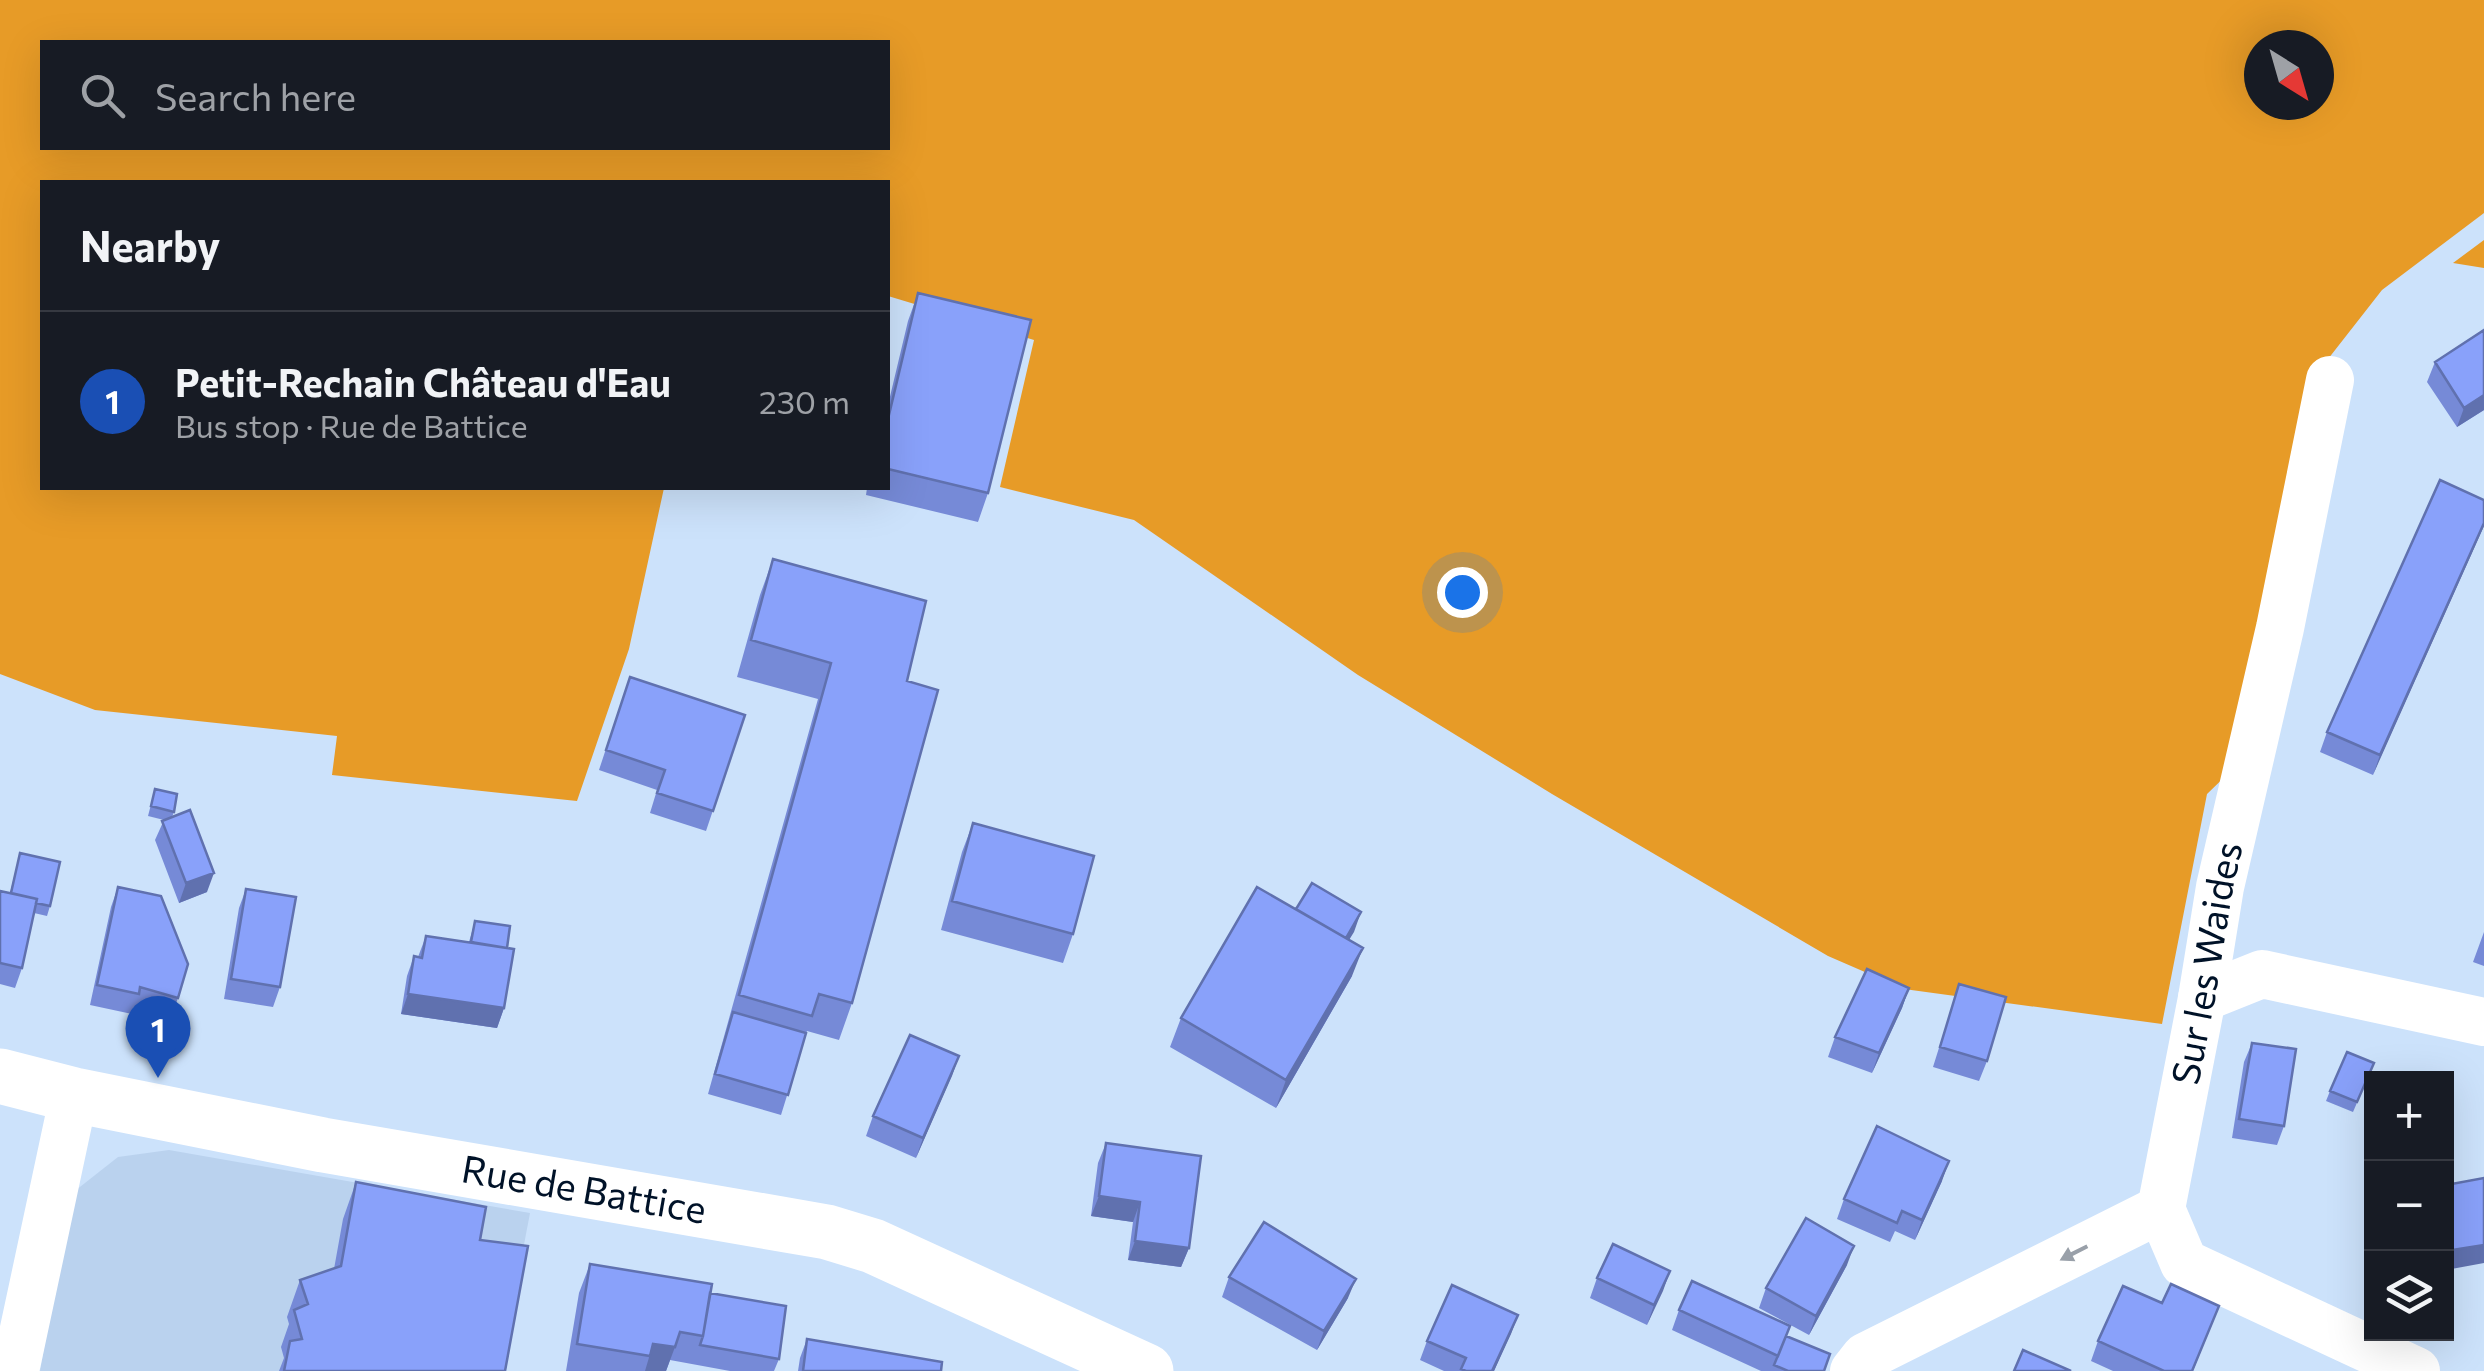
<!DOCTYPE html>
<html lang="en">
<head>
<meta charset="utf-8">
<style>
  body { margin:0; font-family:Commissioner,sans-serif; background:#242831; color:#f1f3f6 }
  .controls { position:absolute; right:30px; bottom:30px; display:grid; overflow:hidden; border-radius:0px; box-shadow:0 10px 40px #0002 }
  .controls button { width:90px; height:90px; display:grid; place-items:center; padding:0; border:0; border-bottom:2px solid #363941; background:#171b24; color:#f1f3f6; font:50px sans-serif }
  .compass { position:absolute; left:2244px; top:30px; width:90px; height:90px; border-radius:50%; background:#171b24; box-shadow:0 10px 40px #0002; rotate:143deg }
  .you { position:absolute; left:1462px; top:592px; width:35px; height:35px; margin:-25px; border:8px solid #fff; border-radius:50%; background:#1a73e8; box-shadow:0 0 0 15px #1a73e833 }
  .badge { display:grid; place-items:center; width:65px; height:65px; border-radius:50%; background:#bcaf9e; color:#fff; font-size:32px; font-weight:700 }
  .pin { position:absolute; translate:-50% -82px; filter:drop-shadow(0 2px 5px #0008) }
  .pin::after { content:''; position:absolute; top:52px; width:35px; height:30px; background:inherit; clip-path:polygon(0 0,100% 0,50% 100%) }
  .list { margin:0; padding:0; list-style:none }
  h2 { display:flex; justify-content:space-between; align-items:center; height:130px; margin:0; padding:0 40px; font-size:42px }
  h2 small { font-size:32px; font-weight:400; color:#9ea1a6 }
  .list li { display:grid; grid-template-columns:65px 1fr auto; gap:30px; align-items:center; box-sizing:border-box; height:180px; padding:0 40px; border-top:2px solid #363941 }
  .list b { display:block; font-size:38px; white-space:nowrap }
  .list p { margin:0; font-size:32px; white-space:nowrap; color:#9ea1a6 }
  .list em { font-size:32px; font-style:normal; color:#9ea1a6 }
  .icon { flex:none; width:55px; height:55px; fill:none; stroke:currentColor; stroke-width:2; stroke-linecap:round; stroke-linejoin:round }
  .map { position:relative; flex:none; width:2484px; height:1371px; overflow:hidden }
  .search { position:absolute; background:#171b24; box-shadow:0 10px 40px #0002; left:40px; top:40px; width:850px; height:110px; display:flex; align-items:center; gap:25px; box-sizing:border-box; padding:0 35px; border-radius:0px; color:#9ea1a6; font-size:38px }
  .panel { position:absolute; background:#171b24; box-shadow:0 10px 40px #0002; left:40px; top:180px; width:850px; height:310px; border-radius:0px }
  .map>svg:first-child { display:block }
  .built { fill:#bad2ee }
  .green { fill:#e79b27; fill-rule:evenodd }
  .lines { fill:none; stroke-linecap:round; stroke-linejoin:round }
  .minor { stroke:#fff; stroke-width:48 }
  .secondary { stroke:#fff; stroke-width:55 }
  .wall { fill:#768ad7 }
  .shaded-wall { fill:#6071af }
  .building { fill:#89a1fa; stroke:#6071af; stroke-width:2.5 }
  .oneway { fill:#99a0a9 }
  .labels { text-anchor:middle; stroke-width:10; stroke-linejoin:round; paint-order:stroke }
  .street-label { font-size:38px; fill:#001228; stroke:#cce2fb }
</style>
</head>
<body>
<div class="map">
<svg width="2484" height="1371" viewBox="0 0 2484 1371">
  <rect width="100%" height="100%" fill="#cce2fb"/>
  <path class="built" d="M169,1150L530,1213L500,1371H40L71,1194L118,1157Z"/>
  <path class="green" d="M0,0H2484V213L2382,290L2321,368L2238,764L2207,794L2162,1024L1904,989L1828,956L1552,794L1358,675L1134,520L1000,487L1034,340L888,296V182H42V488H664L629,649L577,801L332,775L337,736L95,710L0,674ZM42,42H888V148H42ZM2259,45H2319V105H2259Z
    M2484,240V268L2453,263Z"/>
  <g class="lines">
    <g class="minor">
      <path d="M2202,998L2262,974L2484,1022"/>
      <path id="s1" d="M2161,1209L2202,998L2220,887L2280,628L2330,380"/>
      <path d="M2161,1209L2184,1263L2416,1371"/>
      <path d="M15,1371L74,1095"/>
      <path d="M1854,1371L1865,1357L2161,1209"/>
    </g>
    <path class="secondary" id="s2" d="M0,1076L74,1095L323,1145L827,1232L873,1246L1146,1371"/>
  </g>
  <path class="wall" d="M918,293L988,493L978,522L866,495L867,488H888V405L908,321Z
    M2435,362L2484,410L2457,427L2427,382Z
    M2484,500L2373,775L2320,752L2327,732Z
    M773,559L907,681L852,1003L839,1040L807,1031L781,1115L708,1094L818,699L737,677L760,595Z
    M623,697L745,715L706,831L650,813L657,790L599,770Z
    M155,789L174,812L172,817L207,892L179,903L155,840L164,820L148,816Z
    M973,823L1073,934L1063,963L941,930L962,852Z
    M20,853L50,906L47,916L34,913L22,968L15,988L0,984V891L10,893Z
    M118,887L178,998L171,1018L134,1007L132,1014L90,1005L111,907Z
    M246,889L280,987L273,1007L224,999L239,908Z
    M1296,909L1361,912L1349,940L1352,976L1276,1108L1170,1047L1181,1018Z
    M475,921L507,948L504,1008L497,1028L401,1014L407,976L414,956L418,957L426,936L469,942Z
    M2484,932V966L2473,962Z
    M1959,984L1987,1061L1979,1081L1933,1067Z
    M1909,988L1902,1008L1872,1073L1828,1057L1835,1037Z
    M2252,1043L2284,1126L2277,1145L2232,1138L2244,1062Z
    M959,1056L916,1158L866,1136L873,1116Z
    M2374,1063L2353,1112L2326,1101L2330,1091Z
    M1106,1143L1189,1248L1181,1267L1128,1260L1133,1222L1091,1216L1098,1163Z
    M1942,1181L1915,1240L1895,1231L1890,1242L1837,1219L1844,1199Z
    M356,1182L480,1240L505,1371H279L284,1358L281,1347L289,1324L287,1317L300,1280L334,1269L343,1219Z
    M590,1264L710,1293L779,1359L774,1371H730L670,1360L666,1371H566L579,1293Z
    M1847,1265L1809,1335L1759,1308L1766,1288Z
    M1670,1271L1647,1325L1590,1298L1597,1278Z
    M1229,1277L1348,1298L1317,1350L1222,1297Z
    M2162,1303L2219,1306L2193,1371H2113L2091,1361L2098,1341Z
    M1679,1310L1786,1336L1824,1371H1761L1672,1330Z
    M1518,1315L1494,1371H1444L1420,1360L1427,1341Z
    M807,1339L941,1371H798L800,1358Z"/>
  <path class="shaded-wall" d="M2484,395V410L2457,427L2464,408Z
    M2484,523V526L2373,775L2380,755Z
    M214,873L207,892L179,903L186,883Z
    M1361,912L1354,932L1336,961L1343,942Z
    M1363,948L1352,976L1276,1108L1286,1080Z
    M1909,988L1902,1008L1872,1073L1879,1053Z
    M408,994L504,1008L497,1028L401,1014Z
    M959,1056L952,1076L916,1158L923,1138Z
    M1949,1161L1942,1181L1915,1240L1922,1220Z
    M1099,1196L1140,1202L1133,1222L1091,1216Z
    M1135,1241L1189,1248L1181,1267L1128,1260Z
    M2484,1245V1263L2446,1270V1251Z
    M1854,1246L1847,1265L1809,1335L1816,1316Z
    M1670,1271L1663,1291L1647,1325L1654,1305Z
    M1356,1279L1348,1298L1317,1350L1324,1331Z
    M1518,1315L1511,1334L1494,1371H1492Z
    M653,1344L675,1347L666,1371H645Z"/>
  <path class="building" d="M918,293L1031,320L988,493L888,469V419Z
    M2484,330V395L2464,408L2435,362Z
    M2440,480L2484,500V523L2380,755L2327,732Z
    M773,559L926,601L907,681L938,690L852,1003L819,994L812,1016L739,995L831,663L751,640Z
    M630,677L745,715L713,811L657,793L665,770L606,750Z
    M155,789L177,794L174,812L151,806Z
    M190,810L214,873L186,883L162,821Z
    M973,823L1094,856L1073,934L952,901Z
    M20,853L60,862L50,906L36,903L37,899L11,893Z
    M1312,883L1361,912L1346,938L1296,909Z
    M118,887L161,896L188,964L178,998L140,987L139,994L97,985Z
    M1257,887L1363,948L1286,1080L1181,1018Z
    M246,889L296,897L280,987L231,979Z
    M0,891L37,899L22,968L0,963Z
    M475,921L510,926L507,948L471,942Z
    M426,936L514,949L504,1008L408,994L414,956L422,958Z
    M1867,969L1909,988L1879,1053L1835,1037Z
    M1959,984L2006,997L1987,1061L1940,1047Z
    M733,1012L806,1033L788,1095L715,1074Z
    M910,1035L959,1056L923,1138L873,1116Z
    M2252,1043L2296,1049L2284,1126L2239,1119Z
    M2347,1052L2374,1063L2357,1102L2330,1091Z
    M1877,1126L1949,1161L1922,1220L1902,1211L1897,1223L1844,1199Z
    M1106,1143L1201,1156L1189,1248L1135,1241L1140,1202L1099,1196Z
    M2484,1178V1245L2446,1251V1185Z
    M356,1182L486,1207L480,1240L528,1246L505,1371H284L290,1341L302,1339L294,1310L308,1304L300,1280L341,1266Z
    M1806,1218L1854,1246L1816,1316L1766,1288Z
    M1264,1222L1356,1279L1324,1331L1229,1277Z
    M1613,1244L1670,1271L1654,1305L1597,1278Z
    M590,1264L712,1284L703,1336L680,1332L675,1347L653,1344L650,1356L577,1344Z
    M1692,1281L1790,1326L1778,1356L1679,1310Z
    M2171,1284L2219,1306L2192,1371H2164L2098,1341L2123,1286L2162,1303Z
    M1452,1285L1518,1315L1492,1371H1466L1461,1369L1466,1358L1427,1341Z
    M710,1293L786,1306L779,1359L700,1345L703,1336Z
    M1786,1336L1830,1354L1824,1371H1788L1774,1365Z
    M807,1339L942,1362L941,1371H803Z
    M2023,1350L2071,1371H2014Z"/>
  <defs><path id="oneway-solid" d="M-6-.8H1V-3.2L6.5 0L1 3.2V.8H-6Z" transform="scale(2.5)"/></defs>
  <use class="oneway" href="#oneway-solid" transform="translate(2074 1253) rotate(153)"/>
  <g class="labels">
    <g class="street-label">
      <text dy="13" stroke="none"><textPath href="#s1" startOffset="250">Sur les Waides</textPath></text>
      <text dy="13" stroke="none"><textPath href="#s2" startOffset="595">Rue de Battice</textPath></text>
    </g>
  </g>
</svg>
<div class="controls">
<button>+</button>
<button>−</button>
<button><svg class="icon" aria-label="layers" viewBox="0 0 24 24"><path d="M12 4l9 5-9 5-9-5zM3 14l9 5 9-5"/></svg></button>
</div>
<svg class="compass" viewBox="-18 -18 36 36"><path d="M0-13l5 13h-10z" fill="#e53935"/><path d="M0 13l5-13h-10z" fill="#9ea1a6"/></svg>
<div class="you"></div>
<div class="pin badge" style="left:158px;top:1078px;background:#1a4fb4">1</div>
<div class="search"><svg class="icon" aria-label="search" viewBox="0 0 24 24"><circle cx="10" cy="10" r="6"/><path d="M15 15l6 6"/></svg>Search here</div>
<section class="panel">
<h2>Nearby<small></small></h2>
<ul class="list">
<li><span class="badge" style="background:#1a4fb4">1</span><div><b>Petit-Rechain Château d'Eau</b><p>Bus stop · Rue de Battice</p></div><em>230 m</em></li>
</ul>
</section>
</div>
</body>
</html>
